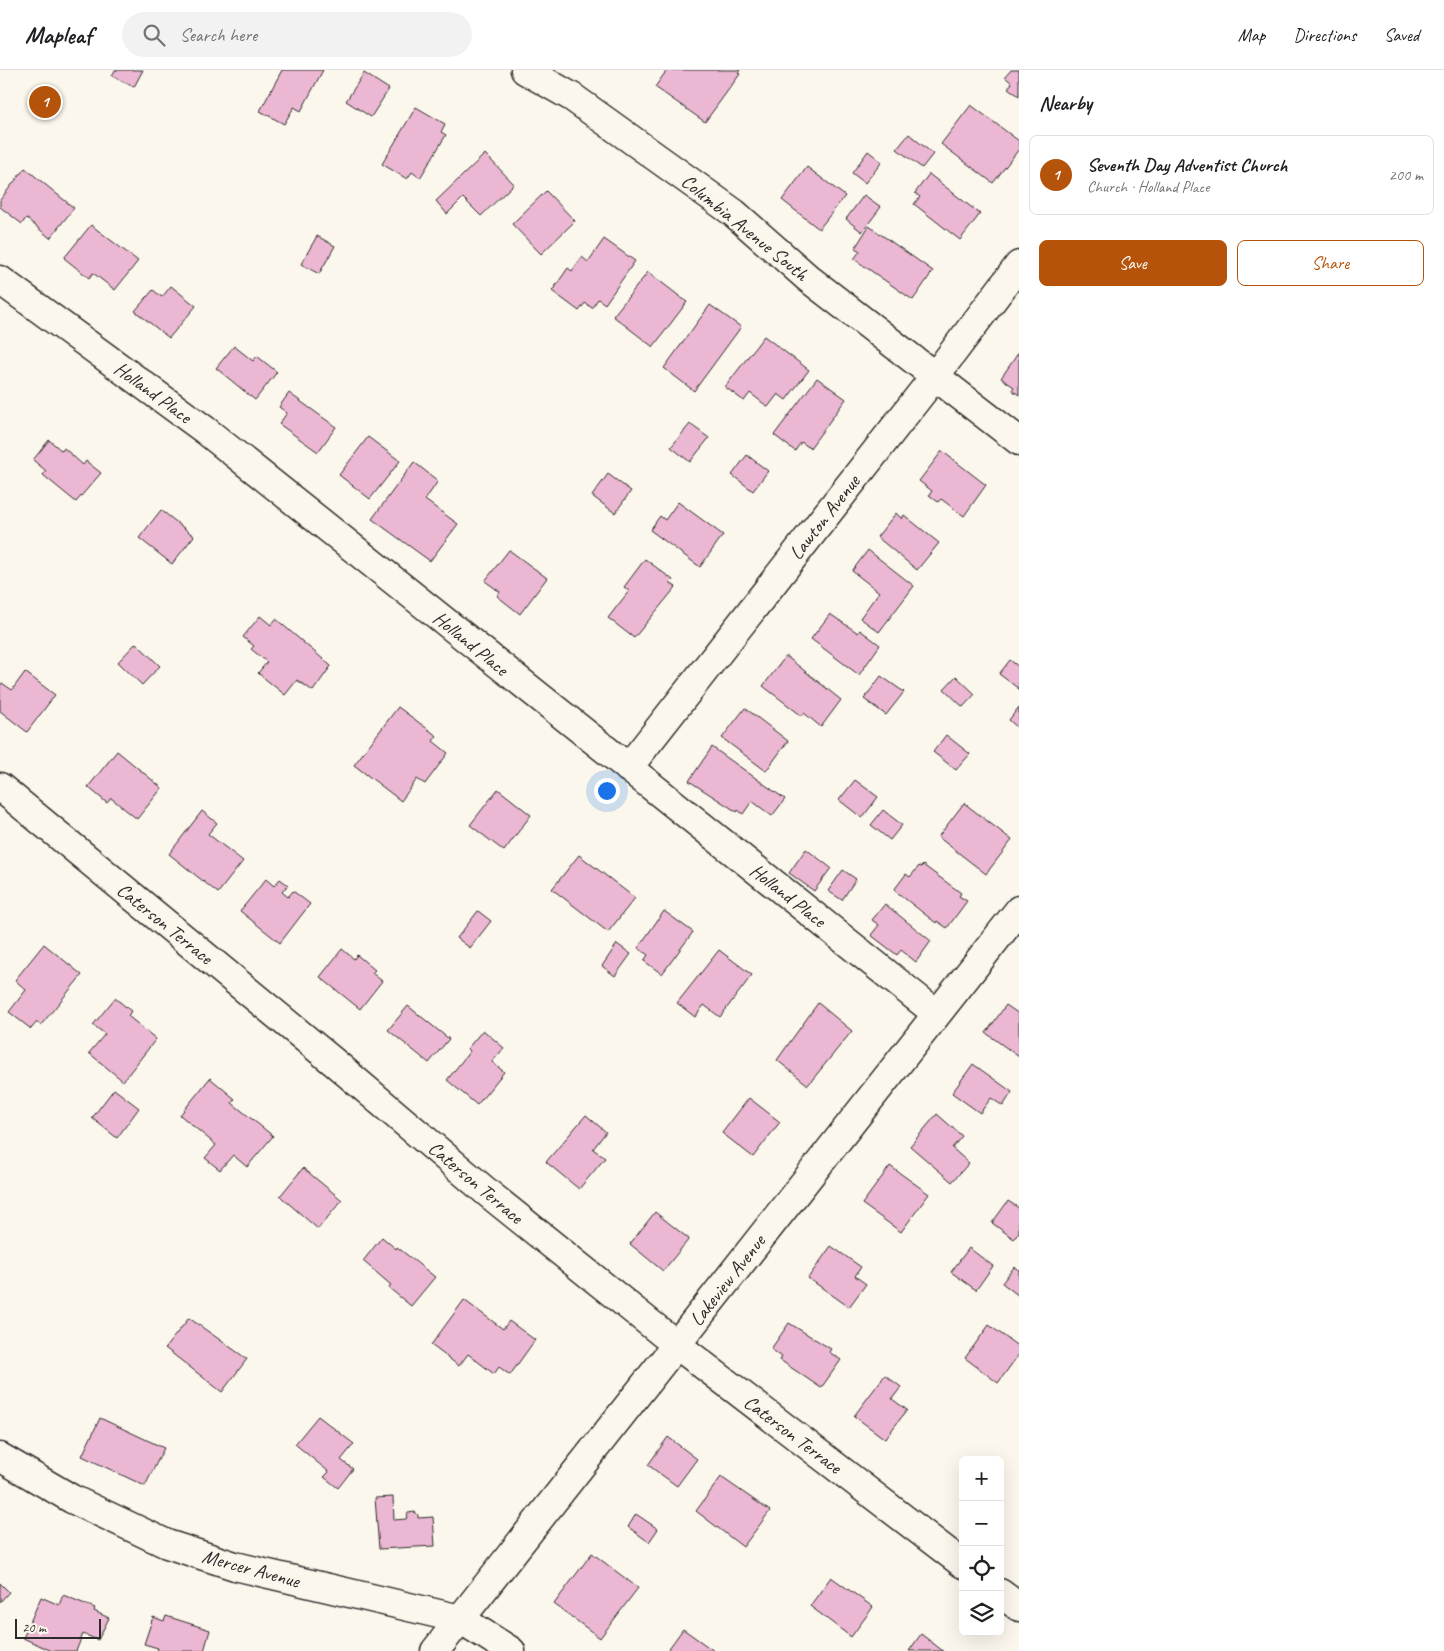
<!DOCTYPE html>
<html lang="en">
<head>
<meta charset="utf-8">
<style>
  body { margin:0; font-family:Caveat,sans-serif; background:#f2f2f2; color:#202124 }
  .controls { position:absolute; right:15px; bottom:15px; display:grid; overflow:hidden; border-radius:8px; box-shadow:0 5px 20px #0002 }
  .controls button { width:45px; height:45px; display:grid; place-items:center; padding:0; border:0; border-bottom:1px solid #e0e0e0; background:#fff; color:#202124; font:25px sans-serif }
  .scale { position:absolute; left:15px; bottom:12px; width:86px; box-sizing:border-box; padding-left:5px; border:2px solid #2b2b2b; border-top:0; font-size:14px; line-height:18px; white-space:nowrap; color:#2b2b2b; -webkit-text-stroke:4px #fbf7ec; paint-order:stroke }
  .you { position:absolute; left:606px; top:720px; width:18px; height:18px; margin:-12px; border:4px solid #fff; border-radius:50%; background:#1a73e8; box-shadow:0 0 0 8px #1a73e833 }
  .badge { display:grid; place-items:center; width:32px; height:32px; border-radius:50%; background:#b45309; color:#fff; font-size:16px; font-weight:700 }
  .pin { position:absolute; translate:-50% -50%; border:2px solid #fff; box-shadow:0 1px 5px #0006 }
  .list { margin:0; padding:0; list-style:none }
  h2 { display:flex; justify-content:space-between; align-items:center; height:65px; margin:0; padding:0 20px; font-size:21px }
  h2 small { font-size:16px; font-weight:400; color:#757577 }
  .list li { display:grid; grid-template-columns:32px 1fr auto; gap:15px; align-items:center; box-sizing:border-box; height:80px; margin:0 10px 10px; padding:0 10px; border:1px solid #e0e0e0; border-radius:8px }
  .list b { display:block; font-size:19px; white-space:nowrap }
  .list p { margin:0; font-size:16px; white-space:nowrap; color:#757577 }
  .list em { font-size:16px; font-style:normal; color:#757577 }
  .actions { display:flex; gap:10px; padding:15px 20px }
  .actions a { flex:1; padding:11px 0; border:1px solid #b45309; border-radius:8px; text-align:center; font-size:18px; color:#b45309 }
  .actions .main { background:#b45309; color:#fff }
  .icon { flex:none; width:28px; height:28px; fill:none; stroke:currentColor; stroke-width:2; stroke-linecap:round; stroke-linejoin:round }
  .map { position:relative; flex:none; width:1019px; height:1581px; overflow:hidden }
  header { display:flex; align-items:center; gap:30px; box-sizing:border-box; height:70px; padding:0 25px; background:#fff; border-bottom:1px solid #e0e0e0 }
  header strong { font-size:24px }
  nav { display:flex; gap:28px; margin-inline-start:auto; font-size:18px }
  .search { width:350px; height:45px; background:#f2f2f2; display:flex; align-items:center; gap:12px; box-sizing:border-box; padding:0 18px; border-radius:28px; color:#757577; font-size:19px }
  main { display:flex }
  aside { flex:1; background:#fff }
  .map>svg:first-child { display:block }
  .building { fill:#ecb7d2; stroke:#2b2b2b }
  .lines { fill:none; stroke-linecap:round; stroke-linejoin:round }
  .street-casing { stroke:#2b2b2b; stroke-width:31 }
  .street { stroke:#fbf7ec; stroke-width:28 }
  .labels { text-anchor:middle; stroke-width:4; stroke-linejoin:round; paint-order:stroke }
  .street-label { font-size:20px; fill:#2b2b2b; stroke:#fbf7ec }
</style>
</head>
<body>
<header>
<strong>Mapleaf</strong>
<div class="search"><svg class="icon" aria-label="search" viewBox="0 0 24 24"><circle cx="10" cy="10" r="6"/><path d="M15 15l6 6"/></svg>Search here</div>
<nav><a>Map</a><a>Directions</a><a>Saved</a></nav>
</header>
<main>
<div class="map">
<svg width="1019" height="1581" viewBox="0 0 1019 1581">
  <rect width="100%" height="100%" fill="#fbf7ec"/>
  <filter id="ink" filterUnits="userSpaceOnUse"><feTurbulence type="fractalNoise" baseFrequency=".02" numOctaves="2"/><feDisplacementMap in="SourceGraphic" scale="10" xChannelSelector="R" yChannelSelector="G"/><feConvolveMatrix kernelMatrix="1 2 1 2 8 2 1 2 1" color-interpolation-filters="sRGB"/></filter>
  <g filter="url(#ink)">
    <path class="building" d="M115,0H143L134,17L112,6Z
      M282,0H323L301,41L294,37L284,54L260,41Z
      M667,0H740L738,3L740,4L705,52L655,17Z
      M1011,0H1019V26L1008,18L1012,13L1005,7Z
      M364,3L389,19L371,47L346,31Z
      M971,35L1019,71V79L993,113L941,74Z
      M416,37L445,54L441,62L446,65L420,108L412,102L407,109L382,94Z
      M909,64L933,84L922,98L897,79Z
      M868,81L882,92L865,113L852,103Z
      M485,84L514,114L481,146L463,128L447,144L436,131Z
      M807,97L845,126L819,159L782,130Z
      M25,98L74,138L50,168L26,148L22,154L0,137V130Z
      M929,104L980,144L960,170L914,134L920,127L915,123Z
      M546,121L575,151L541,184L512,154Z
      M864,125L881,137L862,162L846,149Z
      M91,155L138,191L115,220L93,203L89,208L64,188Z
      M869,156L933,201L913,230L854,189L860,181L855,178Z
      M317,166L335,176L319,204L301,194Z
      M604,169L635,191L605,234L598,229L592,238L585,233L579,241L552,221L568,198L572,201L582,187L588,192Z
      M648,202L687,232L653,277L613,246Z
      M171,216L196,236L169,268L135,241L153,220L162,227Z
      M710,235L741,257L694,321L664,298Z
      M764,266L809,300L786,330L778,324L768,337L750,323L744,331L725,317Z
      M234,276L253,291L257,286L277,302L255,330L216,298Z
      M1019,282V325L1012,320L1014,317L1001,308Z
      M817,308L846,329L810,378L801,372L795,381L774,365Z
      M289,323L336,357L318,382L279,354L287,343L279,337Z
      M690,354L709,368L690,392L671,377Z
      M368,367L400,391L370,429L339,405Z
      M49,370L62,381L64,378L83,395L86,391L101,403L76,432L43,405L46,401L33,390Z
      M942,381L986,415L964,446L941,429L938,432L929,425L932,421L919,411Z
      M747,385L768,401L753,421L732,405Z
      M414,392L438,411L425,430L458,454L430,491L372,449Z
      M608,404L631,421L615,443L592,426Z
      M678,432L723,465L700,497L650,460L660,446L665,450Z
      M161,440L194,466L172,494L139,468Z
      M896,443L902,449L904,445L939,473L917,500L877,467Z
      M509,480L547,508L520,544L497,526L500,522L485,511Z
      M868,480L914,516L879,562L860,548L879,522L852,501Z
      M645,489L673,510L670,513L676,517L634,568L608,548L629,521L624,517Z
      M830,544L858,563L860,560L880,575L859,605L811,569Z
      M260,546L271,555L276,549L331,596L313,621L297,610L285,625L258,603L267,592L251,579L254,576L243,567Z
      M136,573L160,596L142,615L118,592Z
      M786,586L841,630L821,657L804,643L802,646L763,616Z
      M1010,590L1019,597V619L999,604Z
      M25,602L55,625L27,662L0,641V616L2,613L12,620Z
      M881,606L904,622L886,645L864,629Z
      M956,606L975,624L963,637L944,619Z
      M398,637L437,666L433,671L448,683L425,714L417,709L401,731L354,695Z
      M1019,637V659L1009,650Z
      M745,638L788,671L766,701L722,668Z
      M946,665L970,684L956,700L933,682Z
      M712,677L785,729L772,746L752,731L743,744L738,740L737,742L689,711Z
      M117,681L162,718L137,749L111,728L107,733L88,717Z
      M855,710L878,727L862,748L839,730Z
      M498,719L531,745L504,781L470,755Z
      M964,733L1012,770L986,804L938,767Z
      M883,740L902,755L890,770L871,755Z
      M202,741L217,753L208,764L243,791L218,823L169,784Z
      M806,779L831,798L814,821L789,803Z
      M579,785L635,828L608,862L552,819Z
      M923,795L961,823L959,826L967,831L947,858L937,851L936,853L894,820L906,804L910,807L919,796L921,797Z
      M843,800L856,809L842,830L828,821Z
      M266,809L274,816L280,809L288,815L282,822L288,827L293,821L310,834L280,873L240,841Z
      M885,834L931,871L916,892L901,880L897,885L871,865L879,855L872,850Z
      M478,841L491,851L470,878L457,868Z
      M664,841L693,862L662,904L644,891L648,885L638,878Z
      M44,874L82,905L41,955L37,952L31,959L9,942L26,920L15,910Z
      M617,874L631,884L615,906L602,896Z
      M342,879L354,889L357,885L375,900L372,903L382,911L360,939L320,907Z
      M719,880L752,905L720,947L704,935L695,947L677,933Z
      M115,928L131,941L128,946L156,969L123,1011L89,983L105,964L93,955Z
      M818,933L852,961L808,1015L777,990Z
      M1006,935L1019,944V987L986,963Z
      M408,936L449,969L429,993L388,960Z
      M483,960L504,978L492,992L504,1002L477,1035L447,1010L470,981L467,979Z
      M973,994L1012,1022L1003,1036L991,1028L980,1043L952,1023Z
      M210,1008L235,1029L232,1033L273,1066L247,1097L233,1085L220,1100L205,1088L216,1075L180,1045Z
      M114,1019L139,1038L117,1068L92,1048Z
      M749,1028L780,1052L753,1087L722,1063Z
      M937,1044L962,1066L952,1078L969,1093L952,1112L910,1076Z
      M586,1045L606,1062L593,1079L605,1088L579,1119L546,1092Z
      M890,1096L929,1124L901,1162L862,1134Z
      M303,1098L342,1130L318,1159L280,1126Z
      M1008,1131L1019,1138V1162L1014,1169L992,1153Z
      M655,1142L689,1169L663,1201L630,1174Z
      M382,1167L396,1179L397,1177L435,1207L411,1236L389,1218L391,1215L363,1191Z
      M831,1176L861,1197L855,1206L866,1214L849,1237L808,1208Z
      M969,1178L993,1196L976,1220L951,1202Z
      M1014,1197L1019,1200V1226L1002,1213Z
      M464,1230L503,1259L509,1251L535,1270L510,1305L499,1297L494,1304L468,1284L459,1296L431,1275Z
      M189,1248L247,1289L222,1322L165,1278Z
      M789,1253L831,1279L829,1282L841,1290L821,1318L780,1290L782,1287L771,1279Z
      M989,1255L1019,1277V1284L998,1313L965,1288Z
      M885,1305L901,1317L892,1329L907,1340L885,1369L854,1346Z
      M318,1346L354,1374L341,1390L353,1399L338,1418L324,1407L329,1402L295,1374Z
      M100,1348L164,1378L145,1416L82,1386Z
      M668,1367L697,1389L677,1416L648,1395Z
      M721,1407L770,1441L743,1477L696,1441Z
      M393,1427L394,1450L406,1449L408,1443L415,1442L418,1445V1448L433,1447L435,1476L379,1479L375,1428Z
      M636,1444L658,1459L649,1472L628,1457Z
      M592,1483L638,1518L600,1568L554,1534Z
      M831,1507L873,1537L851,1567L810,1536Z
      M0,1513L9,1522L0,1532Z
      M63,1525L95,1538L94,1541L109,1548L98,1570L83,1564L76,1581H52L23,1568L41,1527L59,1535Z
      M166,1546L210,1560L204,1581H157L158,1578L144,1574L153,1547L164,1551Z
      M683,1559L714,1581H667Z
      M921,1564L943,1581H909Z"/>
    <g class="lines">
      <g class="street-casing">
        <path id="street" d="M525,0L572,27L734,143L809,209L1019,371
          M0,210L205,360L936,943
          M628,698L935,306L1019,195
          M0,717L335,993L489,1124L677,1275L963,1494
          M0,1387L72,1429L167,1474L235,1496L460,1549L511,1581
          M1000,1523L1019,1537
          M435,1581L1019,840"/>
      </g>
      <use href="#street" class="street"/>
    </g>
  </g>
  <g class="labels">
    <g class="street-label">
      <text transform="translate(745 157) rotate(39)" y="7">Columbia Avenue South</text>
      <text transform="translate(153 322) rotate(36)" y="7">Holland Place</text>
      <text transform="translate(824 447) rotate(-52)" y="7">Lawton Avenue</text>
      <text transform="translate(471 573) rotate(39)" y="7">Holland Place</text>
      <text transform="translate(788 825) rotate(38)" y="7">Holland Place</text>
      <text transform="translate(165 853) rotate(39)" y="7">Caterson Terrace</text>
      <text transform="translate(476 1112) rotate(40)" y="7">Caterson Terrace</text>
      <text transform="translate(727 1210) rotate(-52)" y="7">Lakeview Avenue</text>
      <text transform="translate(793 1364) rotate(37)" y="7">Caterson Terrace</text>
      <text transform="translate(251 1498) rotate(15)" y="7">Mercer Avenue</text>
    </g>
  </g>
</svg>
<div class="controls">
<button>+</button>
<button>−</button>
<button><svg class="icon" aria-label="locate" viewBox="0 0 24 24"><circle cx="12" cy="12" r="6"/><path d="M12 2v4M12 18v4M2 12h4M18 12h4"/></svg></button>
<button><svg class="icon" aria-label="layers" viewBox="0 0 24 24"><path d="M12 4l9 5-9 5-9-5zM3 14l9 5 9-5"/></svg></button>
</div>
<div class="scale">20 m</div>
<div class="you"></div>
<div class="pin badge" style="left:45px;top:32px">1</div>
</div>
<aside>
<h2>Nearby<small></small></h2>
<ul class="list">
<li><span class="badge">1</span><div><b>Seventh Day Adventist Church</b><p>Church · Holland Place</p></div><em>200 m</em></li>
</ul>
<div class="actions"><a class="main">Save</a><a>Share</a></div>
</aside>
</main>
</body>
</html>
